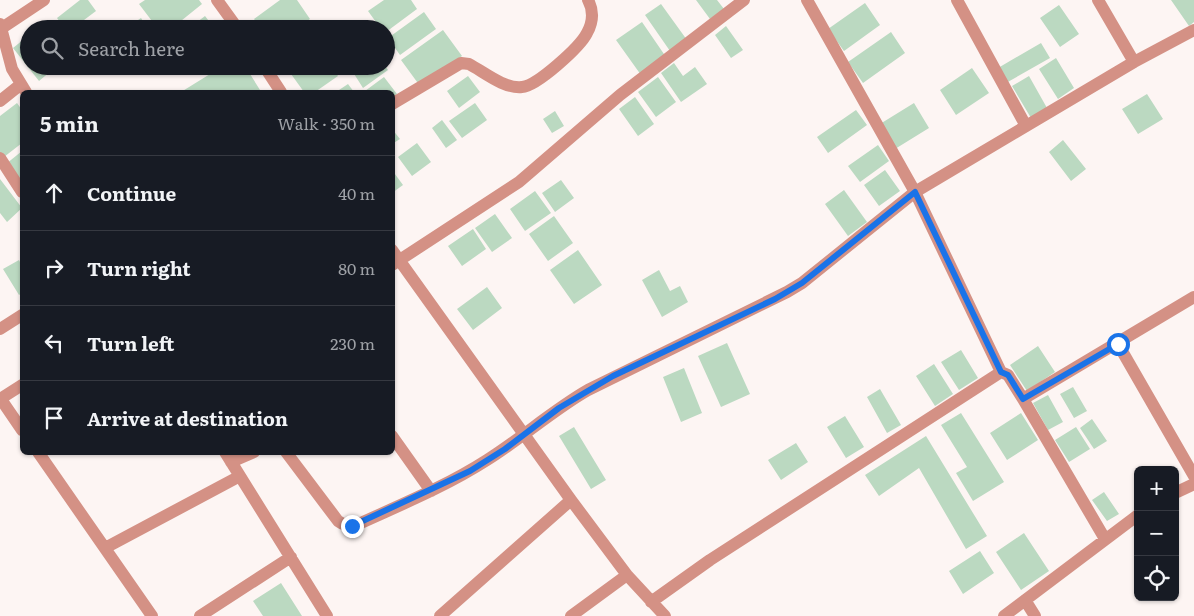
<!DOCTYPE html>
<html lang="en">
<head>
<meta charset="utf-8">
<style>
  body { margin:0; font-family:Literata,serif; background:#20242c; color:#f1f3f6 }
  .controls { position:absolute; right:15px; bottom:15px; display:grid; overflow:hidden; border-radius:8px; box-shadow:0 1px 4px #0004 }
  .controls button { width:45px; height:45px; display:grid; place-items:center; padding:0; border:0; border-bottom:1px solid #363941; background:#171b24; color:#f1f3f6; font:25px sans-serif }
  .stop { position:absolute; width:15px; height:15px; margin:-11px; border:4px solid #1a73e8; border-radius:50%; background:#fff }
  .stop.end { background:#1a73e8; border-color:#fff; box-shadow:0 1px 5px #0008 }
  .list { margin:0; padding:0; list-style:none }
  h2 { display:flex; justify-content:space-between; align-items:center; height:65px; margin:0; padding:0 20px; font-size:21px }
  h2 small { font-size:16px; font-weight:400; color:#9ea1a6 }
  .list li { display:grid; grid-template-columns:32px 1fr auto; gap:15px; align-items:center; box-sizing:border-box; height:75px; padding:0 20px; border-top:1px solid #363941 }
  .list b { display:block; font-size:19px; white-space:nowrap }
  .list em { font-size:16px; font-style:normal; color:#9ea1a6 }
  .icon { flex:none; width:28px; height:28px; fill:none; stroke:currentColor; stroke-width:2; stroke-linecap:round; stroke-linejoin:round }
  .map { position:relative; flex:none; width:1194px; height:616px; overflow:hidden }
  .search { position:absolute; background:#171b24; box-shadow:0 1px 4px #0004; left:20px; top:20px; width:375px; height:55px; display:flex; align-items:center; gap:12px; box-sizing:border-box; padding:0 18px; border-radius:28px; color:#9ea1a6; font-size:19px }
  .panel { position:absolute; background:#171b24; box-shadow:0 1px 4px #0004; left:20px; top:90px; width:375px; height:365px; border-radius:8px }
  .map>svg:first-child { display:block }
  .building { fill:#bbd9c1 }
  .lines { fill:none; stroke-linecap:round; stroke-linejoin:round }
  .minor { stroke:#d49185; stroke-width:12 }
  .route { stroke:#1a73e8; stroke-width:6 }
</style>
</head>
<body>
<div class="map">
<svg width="1194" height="616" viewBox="0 0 1194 616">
  <rect width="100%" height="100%" fill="#fdf5f3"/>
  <path class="building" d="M80,0H88L96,11L72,29H65L57,18Z
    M145,0H199L202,4L171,29H158L139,4Z
    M280,0H297L310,19L296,29H261L254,19Z
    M384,0H411L417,9L386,32V29H381L368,11Z
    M696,0H717L724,9L710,19Z
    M1171,0H1194V22L1189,26Z
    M865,3L880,25L844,51L828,29Z
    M661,4L687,40L670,51L645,15Z
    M1059,5L1079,34L1060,47L1040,18Z
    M424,12L436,29L400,55L388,38Z
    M205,16L215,29H188Z
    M141,18L148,29H125Z
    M46,21L52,29H37Z
    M101,21L106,29H88Z
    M358,22L363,29H349Z
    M642,22L666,57L641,75L616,40Z
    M726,26L743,50L731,58L715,35Z
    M443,30L462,56L420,86L401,60Z
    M891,32L905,53L863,83L848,62Z
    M29,35V66H57L39,81L13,48Z
    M1041,43L1050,58L1006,83L998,68Z
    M1056,58L1074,88L1058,99L1039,69Z
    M674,63L683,76L695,67L707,84L681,102L661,73Z
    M137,66H149L141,72Z
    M181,66H193L185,72Z
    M223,66H245L260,90L257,92H181Z
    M303,66H331L338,76L315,92H304L291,74Z
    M349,66H385L388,70L363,88Z
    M972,68L989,93L956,115L940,90Z
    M468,76L480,92L459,108L447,91Z
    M1029,76L1047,108L1031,118L1012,86Z
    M384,77L397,94L392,97V92H366L365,91Z
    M658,77L676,102L656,117L638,92Z
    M348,84L354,92H336Z
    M1147,94L1163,119L1138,134L1122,109Z
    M635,97L654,124L638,136L619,109Z
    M17,103L22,110V143L4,157L0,152V116Z
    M475,103L487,120L462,138L449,121Z
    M914,103L929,128L895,149L880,124Z
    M856,110L867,125L828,153L817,137Z
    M555,111L564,126L552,133L543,119Z
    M442,120L457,140L446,148L432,128Z
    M392,129L400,139L392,144Z
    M1063,140L1086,169L1071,181L1049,152Z
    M417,143L431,162L412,176L398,157Z
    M878,145L889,161L860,182L848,166Z
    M22,151V185L6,164Z
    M392,170L403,185L392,193Z
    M885,170L900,191L879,206L864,185Z
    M0,179L22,208L7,222L0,213Z
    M561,180L574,198L555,212L542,193Z
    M844,190L867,222L848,236L825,204Z
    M535,191L551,213L525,231L510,209Z
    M495,214L512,238L492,252L475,228Z
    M554,216L573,243L548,261L529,234Z
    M473,229L486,249L462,266L448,246Z
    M578,250L602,285L574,304L550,270Z
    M19,260L22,266V293L19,295L3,269Z
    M659,270L670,291L680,286L688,302L662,317L642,280Z
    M487,287L502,308L473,330L457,309Z
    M727,343L750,394L721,407L698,356Z
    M1038,346L1055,372L1027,391L1010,365Z
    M961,350L978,378L959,390L941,362Z
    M934,364L953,394L935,406L916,376Z
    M684,368L702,413L681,422L663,377Z
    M1073,387L1087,411L1074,418L1060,394Z
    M880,389L901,425L887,433L867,397Z
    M1048,395L1063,422L1048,430L1033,403Z
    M961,413L1004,482L973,501L956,473L967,467L941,425Z
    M1021,413L1038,440L1007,460L990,433Z
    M845,416L864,447L846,458L827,427Z
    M1092,419L1107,441L1094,449L1080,428Z
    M574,427L606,480L591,489L559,436Z
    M1076,427L1090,449L1069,462L1055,440Z
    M926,436L987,536L966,549L919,468L879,496L865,475Z
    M796,443L808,462L781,480L768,460Z
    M1104,492L1119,514L1107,521L1092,500Z
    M1024,533L1049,571L1021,590L996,552Z
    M980,551L994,573L963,594L949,571Z
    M281,583L302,616H263L253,601Z"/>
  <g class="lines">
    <path class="minor" d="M217,0L238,29
      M807,0L915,192L1001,372
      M957,0L1026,126
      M1098,0L1134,62
      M0,24L12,69L26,92
      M2,28L44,0
      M264,66L281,92
      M0,101L20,85
      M392,104L461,63L469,64C484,72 504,89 522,87C537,86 580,47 587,33C593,22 594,11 588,0
      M0,158L22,192
      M392,250L571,500L627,575L665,616
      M392,265L519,182L620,95L744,0
      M0,329L22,315
      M1118,344L1194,476
      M0,398L22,430
      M0,399L22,385
      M1023,399L1194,297
      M392,436L431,491
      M38,452L152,616
      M225,452L327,616
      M286,452L338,521C348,528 353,526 363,522C405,503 448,485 487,460C522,438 553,410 588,390L787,292L802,283L915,192L1134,62L1194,30
      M231,462L254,452
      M1175,493L1194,484
      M105,548L240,476
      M1025,600L1035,616
      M651,602L710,560L1001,372L1008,375L1023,399L1105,539
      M200,616L291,557
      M440,616L571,500
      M571,616L627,575
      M1004,616L1138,515"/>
  </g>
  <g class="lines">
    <path class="route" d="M352,526L470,471L505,449L559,408L613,376L775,299L802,283L915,192L1001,372L1008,375L1023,399L1118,344"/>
  </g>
</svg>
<div class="controls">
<button>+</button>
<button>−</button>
<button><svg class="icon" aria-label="locate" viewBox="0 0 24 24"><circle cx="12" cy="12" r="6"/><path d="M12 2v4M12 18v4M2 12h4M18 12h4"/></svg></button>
</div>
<div class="stop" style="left:1118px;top:344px"></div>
<div class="stop end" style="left:352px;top:526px"></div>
<div class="search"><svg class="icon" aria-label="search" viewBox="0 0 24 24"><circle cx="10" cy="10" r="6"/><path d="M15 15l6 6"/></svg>Search here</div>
<section class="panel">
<h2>5 min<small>Walk · 350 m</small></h2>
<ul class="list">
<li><svg class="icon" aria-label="ahead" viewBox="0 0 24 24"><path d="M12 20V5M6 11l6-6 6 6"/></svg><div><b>Continue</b></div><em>40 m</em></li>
<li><svg class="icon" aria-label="right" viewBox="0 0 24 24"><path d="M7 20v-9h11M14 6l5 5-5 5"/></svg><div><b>Turn right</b></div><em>80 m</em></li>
<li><svg class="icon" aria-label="left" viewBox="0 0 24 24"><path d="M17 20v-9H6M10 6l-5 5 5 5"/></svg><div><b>Turn left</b></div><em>230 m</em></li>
<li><svg class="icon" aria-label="arrive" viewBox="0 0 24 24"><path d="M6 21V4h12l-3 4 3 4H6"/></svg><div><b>Arrive at destination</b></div></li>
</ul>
</section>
</div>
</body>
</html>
